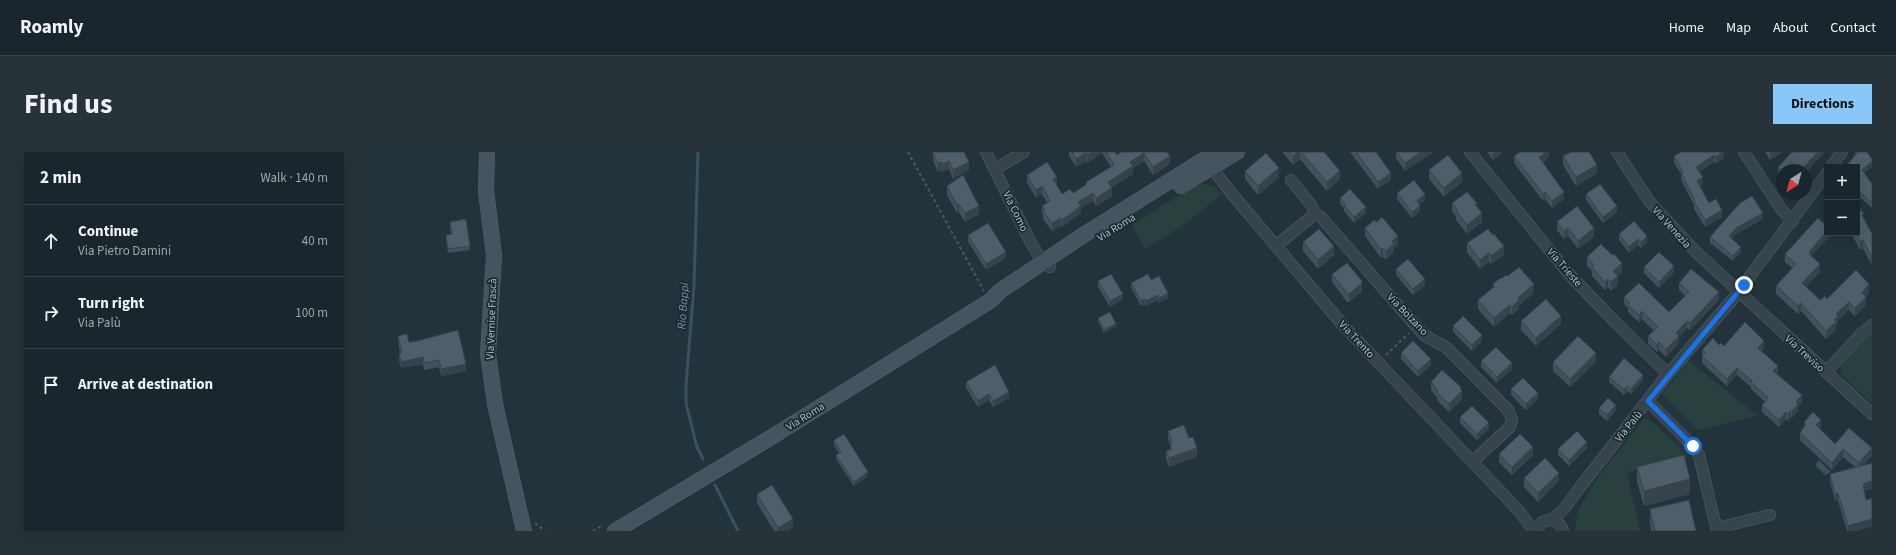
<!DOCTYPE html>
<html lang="en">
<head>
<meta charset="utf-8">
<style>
  body { margin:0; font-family:"Source Sans 3",sans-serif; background:#273239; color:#f1f3f6 }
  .controls { position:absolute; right:12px; top:12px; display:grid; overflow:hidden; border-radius:0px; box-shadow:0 4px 16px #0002 }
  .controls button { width:36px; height:36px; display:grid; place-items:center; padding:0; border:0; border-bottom:1px solid #384349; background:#1a262d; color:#f1f3f6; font:20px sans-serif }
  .compass { position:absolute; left:1408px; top:12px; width:36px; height:36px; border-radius:50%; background:#1a262d; box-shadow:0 4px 16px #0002; rotate:217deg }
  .stop { position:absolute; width:12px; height:12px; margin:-9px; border:3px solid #1a73e8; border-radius:50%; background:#fff }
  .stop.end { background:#1a73e8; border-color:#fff; box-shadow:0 1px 4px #0008 }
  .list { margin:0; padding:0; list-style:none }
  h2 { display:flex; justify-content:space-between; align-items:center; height:52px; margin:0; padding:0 16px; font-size:17px }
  h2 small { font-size:13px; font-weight:400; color:#9fa5aa }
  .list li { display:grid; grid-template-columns:26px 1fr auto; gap:12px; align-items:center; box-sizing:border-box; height:72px; padding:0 16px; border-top:1px solid #384349 }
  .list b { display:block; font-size:15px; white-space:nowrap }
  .list p { margin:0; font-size:13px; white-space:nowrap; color:#9fa5aa }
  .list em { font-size:13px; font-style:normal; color:#9fa5aa }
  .icon { flex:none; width:22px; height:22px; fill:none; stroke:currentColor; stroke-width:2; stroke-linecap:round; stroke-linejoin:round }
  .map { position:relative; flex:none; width:1504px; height:379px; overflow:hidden; border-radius:0px }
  header { display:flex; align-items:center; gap:24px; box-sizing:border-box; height:56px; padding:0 20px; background:#1a262d; border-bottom:1px solid #384349 }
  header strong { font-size:19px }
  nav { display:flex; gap:22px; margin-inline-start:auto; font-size:14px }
  .intro { display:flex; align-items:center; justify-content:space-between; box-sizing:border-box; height:96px; padding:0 24px }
  h1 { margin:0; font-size:28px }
  .button { padding:10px 18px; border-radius:0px; background:#88c7f7; color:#111; font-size:14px; font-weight:700 }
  main { display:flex; gap:24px; padding:0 24px }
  aside { flex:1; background:#1a262d; border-radius:0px; box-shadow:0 4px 16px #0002 }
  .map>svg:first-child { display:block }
  .green { fill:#28413e }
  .water { fill:#375263 }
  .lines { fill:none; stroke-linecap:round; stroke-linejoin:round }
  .stream { stroke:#375263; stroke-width:3 }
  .street-casing { stroke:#55626a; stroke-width:12 }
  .secondary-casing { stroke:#55626a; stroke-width:16 }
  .path { stroke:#475d5c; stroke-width:2; stroke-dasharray:3 3; stroke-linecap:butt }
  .street { stroke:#37444c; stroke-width:11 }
  .secondary { stroke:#45545f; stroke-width:15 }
  .wall { fill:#43515b }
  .shaded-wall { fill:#37424a }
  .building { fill:#4e5e6a; stroke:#37424a }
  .route { stroke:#1a73e8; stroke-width:5 }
  .labels { text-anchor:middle; stroke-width:3.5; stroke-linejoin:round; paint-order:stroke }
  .street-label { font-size:11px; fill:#b3bfc8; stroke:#1c2931 }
  .water-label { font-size:12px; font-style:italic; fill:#7396ab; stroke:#1c2931 }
</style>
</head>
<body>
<header>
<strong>Roamly</strong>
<nav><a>Home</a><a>Map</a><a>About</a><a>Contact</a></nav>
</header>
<div class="intro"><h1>Find us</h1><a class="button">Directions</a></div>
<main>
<aside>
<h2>2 min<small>Walk · 140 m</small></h2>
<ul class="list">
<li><svg class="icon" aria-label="ahead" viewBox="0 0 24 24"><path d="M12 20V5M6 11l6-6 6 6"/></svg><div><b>Continue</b><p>Via Pietro Damini</p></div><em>40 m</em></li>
<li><svg class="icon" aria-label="right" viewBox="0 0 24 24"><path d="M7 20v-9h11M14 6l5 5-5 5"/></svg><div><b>Turn right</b><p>Via Palù</p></div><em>100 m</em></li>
<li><svg class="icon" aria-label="arrive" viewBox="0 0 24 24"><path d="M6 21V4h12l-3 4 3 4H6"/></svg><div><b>Arrive at destination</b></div></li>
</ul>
</aside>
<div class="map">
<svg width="1504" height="379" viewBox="0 0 1504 379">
  <rect width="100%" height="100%" fill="#23333c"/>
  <path class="green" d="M837,32L846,34L854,42L821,69L777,98L764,73L826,34Z
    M1504,180V251L1473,223L1472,216L1474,211Z
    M1320,208L1390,264L1330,278L1294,242Z
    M1276,267H1281C1294,279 1309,291 1320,306L1259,320L1272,379H1207L1210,358L1230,325Z"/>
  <path class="water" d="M1451,308L1463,320L1457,323L1447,313Z"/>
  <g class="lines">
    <path class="stream" d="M330,0L326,134L318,233V251L329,295L335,307
      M347,333L370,379"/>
    <g class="street-casing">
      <path id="street" d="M618,0L662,89L672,106L682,115
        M1102,0L1201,122L1249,172L1300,222
        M1249,0L1281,49L1328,100L1504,262
        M1376,0L1413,57L1425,69
        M840,11L864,42L974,172L1151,359L1166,379
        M1463,15L1474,0
        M627,17L656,0
        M923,28L944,54L947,62
        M909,93L947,62L952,64L1048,174L1056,183L1079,196L1140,258L1144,268L1142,275L1104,310
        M1458,220L1492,183L1504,173
        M1280,249L1325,294L1331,303L1349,379
        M1183,368L1196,357L1213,334L1300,222L1365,147L1459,21
        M1349,376L1402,363
        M1168,379L1174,370C1184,366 1192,369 1195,379"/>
    </g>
    <g class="secondary-casing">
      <path id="secondary" d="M119,0L118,39L126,103L120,202L127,252L156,379
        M813,34L869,0
        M247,379L402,286L622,149L632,139L717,82L848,0"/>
    </g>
    <path class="path" d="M540,0L616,139
      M1018,203L1041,181
      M167,371L177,379
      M225,379L235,373"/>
    <use href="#street" class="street"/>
    <use href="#secondary" class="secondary"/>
  </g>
  <path class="wall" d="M564,0H596L601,18L585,27L581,17L575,20L574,19L570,20L565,9V2Z
    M701,0H747L749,3L799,0L802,12L785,23L776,9L765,16V22L744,35V44L728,54L725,49L713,56V61L694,75L693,74L684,79L675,67V63L674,61V54L679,51L674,42L668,46L659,31V23L689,33L694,42L705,41L718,33V30L743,15L734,1L719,11L718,9L708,15L701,4Z
    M915,0H956L972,27L959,39L932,7L925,13L915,1Z
    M982,0H1008L1023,28L1010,37Z
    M1028,0H1066L1037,19L1028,6Z
    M1119,0H1135L1125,8Z
    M1150,0H1181V5L1175,10L1196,47L1184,56L1177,47L1175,49L1146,11V4L1151,1Z
    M1356,0V6L1347,12L1346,10L1331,20L1335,32L1332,34L1341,51L1354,65L1337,75L1326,57V53L1313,28V22L1306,11V4Z
    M1397,0H1415L1402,8Z
    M1487,0H1499L1504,7V15L1496,21L1504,32V56L1489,43V15Z
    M1195,4L1229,21L1208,34L1195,13Z
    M1410,15L1414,18V30L1410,23Z
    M1061,18L1094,30L1076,45L1061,27Z
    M877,19L911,25L890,43L877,27Z
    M579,34L611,62L597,70L591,60L589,61L579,43Z
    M1029,41L1057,48L1051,52L1052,59L1044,66L1029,47Z
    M1218,42L1249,60L1235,71L1218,48Z
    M972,46L998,61L986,71L976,59V56L972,52Z
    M1084,51L1109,55L1114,70L1099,82L1088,68V64L1084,60Z
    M1496,66L1504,82V112H1503L1495,96L1492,98L1483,81H1489Z
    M1395,67L1368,82L1364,87L1373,100L1365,109L1342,91V85Z
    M82,70L102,94V98L80,101L78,88V83L83,82L82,75Z
    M1189,70L1226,85L1210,97L1200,84L1196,87L1189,78Z
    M997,76L1030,93L1026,96V100L1018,107L1015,105L1013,106L997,84Z
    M1462,81V84L1443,104L1452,120L1438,135L1452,148L1501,140L1498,145V153L1487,164L1481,158L1470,168V172L1468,174V178L1458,187L1433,159L1430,162L1408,142V134L1424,116L1417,110V102Z
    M1251,82L1279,84V90L1273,96L1270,93L1261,101L1251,88Z
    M600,83L638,106L618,118L600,89Z
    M935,90L966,103L950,117L935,99Z
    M1099,91L1136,103L1123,112L1121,110L1112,117L1099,100Z
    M1219,105L1254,120L1249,124L1250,133L1243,139L1240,135L1237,138L1224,124V119L1219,114Z
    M1276,115L1306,120L1291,136L1276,121Z
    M1028,117L1057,133L1045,143L1028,123Z
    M964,122L994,137V140L981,150H979L964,130Z
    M1133,127L1166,141L1151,153V157L1144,163L1142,161L1126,175L1110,157V148L1125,135V132Z
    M783,128L800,146L791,151L790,148L778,154L777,152L773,154L763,136V131Z
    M730,129L755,147L742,155L730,135Z
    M1311,131L1351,148L1322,178L1319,176L1311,185V191L1298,205L1291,198L1289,200L1280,192V184L1286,179L1274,167L1271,170L1260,160V156L1256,152V145L1301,160L1317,144L1311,138Z
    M730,166L748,175L736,181L730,169Z
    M1153,169L1193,172L1168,194L1153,178Z
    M1085,174L1114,189L1104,199L1085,180Z
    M30,184L41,190L98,219L73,224L71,215L56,218L55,212L33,216L31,208V202L32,201L30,190Z
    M1351,193L1356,194L1396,196L1394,199L1410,220L1409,222L1434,250L1430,254V259L1424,266L1423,265L1420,269L1418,267L1411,275L1394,260V253L1397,250L1383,237V235L1369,223L1359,234L1334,211V198Z
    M1033,201L1063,213L1050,225L1033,207Z
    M1113,209L1144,217L1129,231L1113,215Z
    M1228,209L1202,235L1185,219V210Z
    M1241,225L1275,228L1263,242L1259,239L1256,243L1241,230Z
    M598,230L641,246L625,255L621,248L610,255L598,236Z
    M1063,230L1093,237L1094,247L1081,260L1069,248V246L1063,238Z
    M1143,237L1170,247L1158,258L1143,243Z
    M1231,256L1248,258L1239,269L1231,262Z
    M1092,265L1121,277L1109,288L1092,271Z
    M1436,270L1453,275L1451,277L1467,292L1481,276L1496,313V339L1498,348L1504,346V374L1489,379H1479L1470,349H1467L1462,329V322L1487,315L1475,305L1464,318L1432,288V281L1436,276Z
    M800,279L829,305L801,315L798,307V299L802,297V293L800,287Z
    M466,288L500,324L486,334L468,307V303L471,301L466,293Z
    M1219,296L1201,314L1190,303V297Z
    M1131,302L1165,303L1144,323L1131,310Z
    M1269,315L1322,342L1276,354L1269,330Z
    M1156,326L1191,329L1170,350L1156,335Z
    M389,342L425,375L419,379H406L389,351Z
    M1282,357L1328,379H1283L1282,372Z"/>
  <path class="shaded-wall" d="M724,0H734V1L719,11V3Z
    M930,0H932V7L925,13V4Z
    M1053,0H1066L1037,19V11Z
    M1127,0H1135L1125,8V2Z
    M1178,0H1181V5L1171,12V5Z
    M1355,0H1356V6L1347,12V5Z
    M1403,0H1415L1402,8V1Z
    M1450,0H1457L1438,21V18H1434V17Z
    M718,1V9L708,15V7Z
    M776,1V9L765,16V22L740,37V30L762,10Z
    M1346,3V10L1328,21V15Z
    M802,4V12L785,23V15Z
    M581,9V17L575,20V12Z
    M574,10V19L570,20V11Z
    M601,10V18L585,27V18Z
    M1504,10V15L1494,23V18Z
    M1229,13V21L1208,34V25Z
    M911,16V25L890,43V34Z
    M972,19V27L959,39V30Z
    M1023,21V28L1010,37V30Z
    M1094,21V30L1076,45V36Z
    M689,25V33L685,35V27Z
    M1335,25V32L1329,36V29Z
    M674,34V42L668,46V38Z
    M744,36V44L728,54V46Z
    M1177,40V47L1175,49V42Z
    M1196,40V47L1184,56V49Z
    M725,41V49L713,56V61L694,75V68L710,50Z
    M1057,42V48L1049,55V49Z
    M591,52V60L589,61V53Z
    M611,54V62L597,70V61Z
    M1052,54V59L1044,66V60Z
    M1249,54V60L1235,71V65Z
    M998,55V61L986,71V65Z
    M1354,58V65L1337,75V68Z
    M1114,61V70L1099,82V73Z
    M1395,61V67L1368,82L1361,90V84L1368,76Z
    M693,66V74L684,79V71Z
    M1200,76V84L1196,87V79Z
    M1226,76V85L1210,97V89Z
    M1459,79V81H1462V84L1442,105L1441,100Z
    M1030,84V93L1026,96V100L1018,107V99L1024,89Z
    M1279,84V90L1273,96V90Z
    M1270,87V93L1261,101V95Z
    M1495,88V96L1492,98V90Z
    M966,94V103L950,117V108Z
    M1136,94V103L1123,112V104Z
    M1373,95V100L1365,109V104Z
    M1015,96V105L1013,106V98Z
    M638,100V106L618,118V112Z
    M1121,101V110L1112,117V108Z
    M1503,104H1504V112H1503Z
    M1254,111V120L1245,128V119Z
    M1452,112V120L1434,139V131Z
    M1306,114V120L1291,136V130Z
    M1250,124V133L1243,139V130Z
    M1057,127V133L1045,143V137Z
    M1240,127V135L1237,138V130Z
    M994,129V140L981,150V142Z
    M1166,132V141L1151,153V157L1144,163V155L1150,146Z
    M1501,132V140L1495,149L1498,145V153L1487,164V156L1494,141Z
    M1351,140V148L1322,178V171Z
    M800,141V146L791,151V146Z
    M755,142V147L742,155V149Z
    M790,143V148L778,154V149Z
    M777,147V152L773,154V149Z
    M1481,150V158L1470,168V172L1468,174V178L1458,187V179L1466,168L1468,162Z
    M1433,151V159L1430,162V154Z
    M1142,153V161L1126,175V166Z
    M1274,159V167L1271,170V163Z
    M1193,164V172L1168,194V186Z
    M1319,169V176L1311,185V191L1298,205V197L1308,181Z
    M748,172V175L736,181V178Z
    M1114,183V189L1104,199V193Z
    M1396,189V196L1390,203V196Z
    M1291,190V198L1289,200V193Z
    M1228,201V209L1202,235V227Z
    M55,205V212L33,216V210Z
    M1063,207V213L1050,225V219Z
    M1144,211V217L1129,231V225Z
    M98,212V219L73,224V217Z
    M1410,214V220L1405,225V219Z
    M1369,216V223L1359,234V227Z
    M1275,223V228L1263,242V237Z
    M1259,234V239L1256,243V238Z
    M1093,235V240L1094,239V247L1081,260V252Z
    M641,240V246L625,255V249Z
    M1170,241V247L1158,258V252Z
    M621,242V248L610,255V249Z
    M1434,243V250L1430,254V259L1424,266V259L1428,250Z
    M1248,253V258L1239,269V263Z
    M1423,258V265L1420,269V262Z
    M1418,260V267L1411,275V268Z
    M1453,268V275L1448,281V273Z
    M1121,271V277L1109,288V282Z
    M1219,290V296L1201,314V308Z
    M1165,295V303L1144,323V315Z
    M829,296V305L801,315V306Z
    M1504,296V304L1491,319V311Z
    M1475,297V305L1464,318V311Z
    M500,320V324L486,334V330Z
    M1191,321V329L1170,350V341Z
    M1322,327V342L1276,354V339Z
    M1504,329V337L1495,339V332Z
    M1470,341V349H1467V342Z
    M425,367V375L419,379H410V376Z
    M1504,367V374L1489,379H1480V374Z"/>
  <path class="building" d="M566,0H596L601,10L585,18L581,9L575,12L574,10L570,11L565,1Z
    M704,0H724L719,3L718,1L708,7Z
    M738,0H747L749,3L753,0H799L802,4L785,15L776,1L762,10L765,14L740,30L744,36L728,46L725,41L710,50L713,54L694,68L693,66L684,71L675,59L677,58L674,54L682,49L674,34L668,38L659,23L679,10L689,25L685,27L694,42L702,37L705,41L719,32L718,30L746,13Z
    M921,0H930L925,4Z
    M933,0H956L972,19L959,30Z
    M988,0H1008L1023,21L1010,30Z
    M1029,0H1053L1037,11Z
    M1152,0H1179L1171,5L1196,40L1184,49L1177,40L1175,42L1146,4Z
    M1203,0H1221L1229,13L1208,25L1195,4Z
    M1313,0H1355L1347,5L1346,3L1328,15L1335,25L1329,29L1341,51L1348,47L1354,58L1337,68L1326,50L1327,49L1313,21L1315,20L1306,4Z
    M1424,0H1450L1434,17L1435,18H1414V22L1410,15Z
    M1488,0H1499L1504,7V10L1494,18L1504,32V51L1489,38V15H1477L1489,1Z
    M898,1L911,16L890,34L877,19Z
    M1080,3L1094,21L1076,36L1061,18Z
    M595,23L611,54L597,61L591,52L589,53L579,34Z
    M1046,28L1057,42L1049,49L1052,54L1044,60L1029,41Z
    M1232,32L1249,54L1235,65L1218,42Z
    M982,37L998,55L986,65L976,53L977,52L972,46Z
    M1099,40L1109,51L1107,52L1114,61L1099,73L1088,59L1089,58L1084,51Z
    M1384,44L1395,61L1368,76L1361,84L1373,95L1365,104L1342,85L1372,51Z
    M1489,53L1496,62L1494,63L1504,82V104H1503L1495,88L1492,90L1487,81H1489Z
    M1209,54L1226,76L1210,89L1200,76L1196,79L1189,70Z
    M1014,65L1030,84L1024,89L1026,92L1018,99L1015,96L1013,98L997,76L1006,68L1009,70Z
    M1450,66L1459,74V79L1441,100L1442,101L1441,102L1452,112L1434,131L1452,148L1457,144L1459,147L1488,118L1501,132L1494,141L1498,145L1487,156L1481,150L1468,162L1470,164L1466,168L1468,170L1458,179L1433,151L1430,154L1408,134L1428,112L1417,102Z
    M98,67L102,94L80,97L78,83L84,82L82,70Z
    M1266,69L1279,84L1273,90L1270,87L1261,95L1251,82Z
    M620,71L638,100L618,112L600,83Z
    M951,77L966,94L950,108L935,90Z
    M1120,77L1125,83L1126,82L1136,94L1123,104L1121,101L1112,108L1099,91Z
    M1233,92L1244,103L1246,102L1254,111L1245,119L1250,124L1243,130L1240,127L1237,130L1224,115L1226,113L1219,105Z
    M1291,100L1306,114L1291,130L1276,115Z
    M1040,107L1057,127L1045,137L1028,117Z
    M979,111L994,129V131L981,142L979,141L964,122Z
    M1151,115L1166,132L1150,146L1151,148L1144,155L1142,153L1126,166L1110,148L1127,134L1125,132L1132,126L1133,127L1138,123L1140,124Z
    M1323,117L1351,140L1322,171L1319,169L1308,181L1311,184L1298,197L1291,190L1289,193L1280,184L1290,175L1274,159L1271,163L1260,153L1262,151L1256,145L1271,131L1301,160L1321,140L1311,131Z
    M743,122L755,142L742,149L730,129Z
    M780,122L783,128L791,124L800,141L791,146L790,143L778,149L777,147L773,149L763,131Z
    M1178,147L1193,164L1168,186L1153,169Z
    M742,160L748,172L736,178L730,166Z
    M1095,164L1114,183L1104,193L1085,174Z
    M1377,170L1396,189L1390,196L1410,214L1405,219L1434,243L1428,250L1430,252L1424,259L1423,258L1420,262L1418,260L1411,268L1394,253L1400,246L1383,230L1384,229L1369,216L1359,227L1334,204L1337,200L1334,198L1345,186L1351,193L1353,191L1356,194Z
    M90,178L98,212L73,217L71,208L56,211L55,205L33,210L31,202L34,201L30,184L39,182L41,190L49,189Z
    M1210,184L1228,201L1202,227L1185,210Z
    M1045,189L1063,207L1050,219L1033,201Z
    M1128,195L1144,211L1129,225L1113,209Z
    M1256,206L1275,223L1263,237L1259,234L1256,238L1241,225Z
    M627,213L641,240L625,249L621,242L610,249L598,230Z
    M1074,218L1093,235L1092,236L1094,239L1081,252L1069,240L1070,239L1063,230Z
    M1155,226L1170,241L1158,252L1143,237Z
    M1240,246L1248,253L1239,263L1231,256Z
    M1104,254L1121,271L1109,282L1092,265Z
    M1445,260L1453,268L1448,273L1467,292L1481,276L1504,296L1491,311L1475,297L1464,311L1432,281L1438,272L1436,270Z
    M816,273L821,286L825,285L829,296L801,306L798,299L804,297L802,292L804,291L800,279Z
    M1209,279L1219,290L1201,308L1190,297Z
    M476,282L500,320L486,330L468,303L473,300L466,288Z
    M1152,282L1165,295L1144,315L1131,302Z
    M1316,303L1322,327L1276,339L1269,315Z
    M1177,306L1191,321L1170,341L1156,326Z
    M1504,311V329L1495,332L1498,348L1504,346V367L1480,374L1470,341L1467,342L1462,322Z
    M404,333L425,367L410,376L389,342Z
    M1321,348L1328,379H1287L1282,357Z"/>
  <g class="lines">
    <path class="route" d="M1325,294L1280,249L1376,133"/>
  </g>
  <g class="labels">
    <g class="street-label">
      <text transform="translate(648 59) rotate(64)" y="4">Via Como</text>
      <text transform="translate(748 75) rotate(-32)" y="4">Via Roma</text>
      <text transform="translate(1304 75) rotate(48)" y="4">Via Venezia</text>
      <text transform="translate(1197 115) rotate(49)" y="4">Via Trieste</text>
      <text transform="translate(1040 162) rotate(46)" y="4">Via Bolzano</text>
      <text transform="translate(123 167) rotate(-88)" y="4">Via Vernise Frascà</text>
      <text transform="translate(989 187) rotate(47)" y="4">Via Trento</text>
      <text transform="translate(1437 201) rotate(43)" y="4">Via Treviso</text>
      <text transform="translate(437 264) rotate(-32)" y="4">Via Roma</text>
      <text transform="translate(1260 274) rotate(-51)" y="4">Via Palù</text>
    </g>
    <g class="water-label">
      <text transform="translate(315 154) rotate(-86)" y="4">Rio Bappi</text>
    </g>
  </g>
</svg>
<div class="controls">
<button>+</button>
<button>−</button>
</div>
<svg class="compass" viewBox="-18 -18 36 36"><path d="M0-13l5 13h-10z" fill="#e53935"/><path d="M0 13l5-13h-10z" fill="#9fa5aa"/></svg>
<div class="stop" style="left:1325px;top:294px"></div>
<div class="stop end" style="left:1376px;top:133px"></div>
</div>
</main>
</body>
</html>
